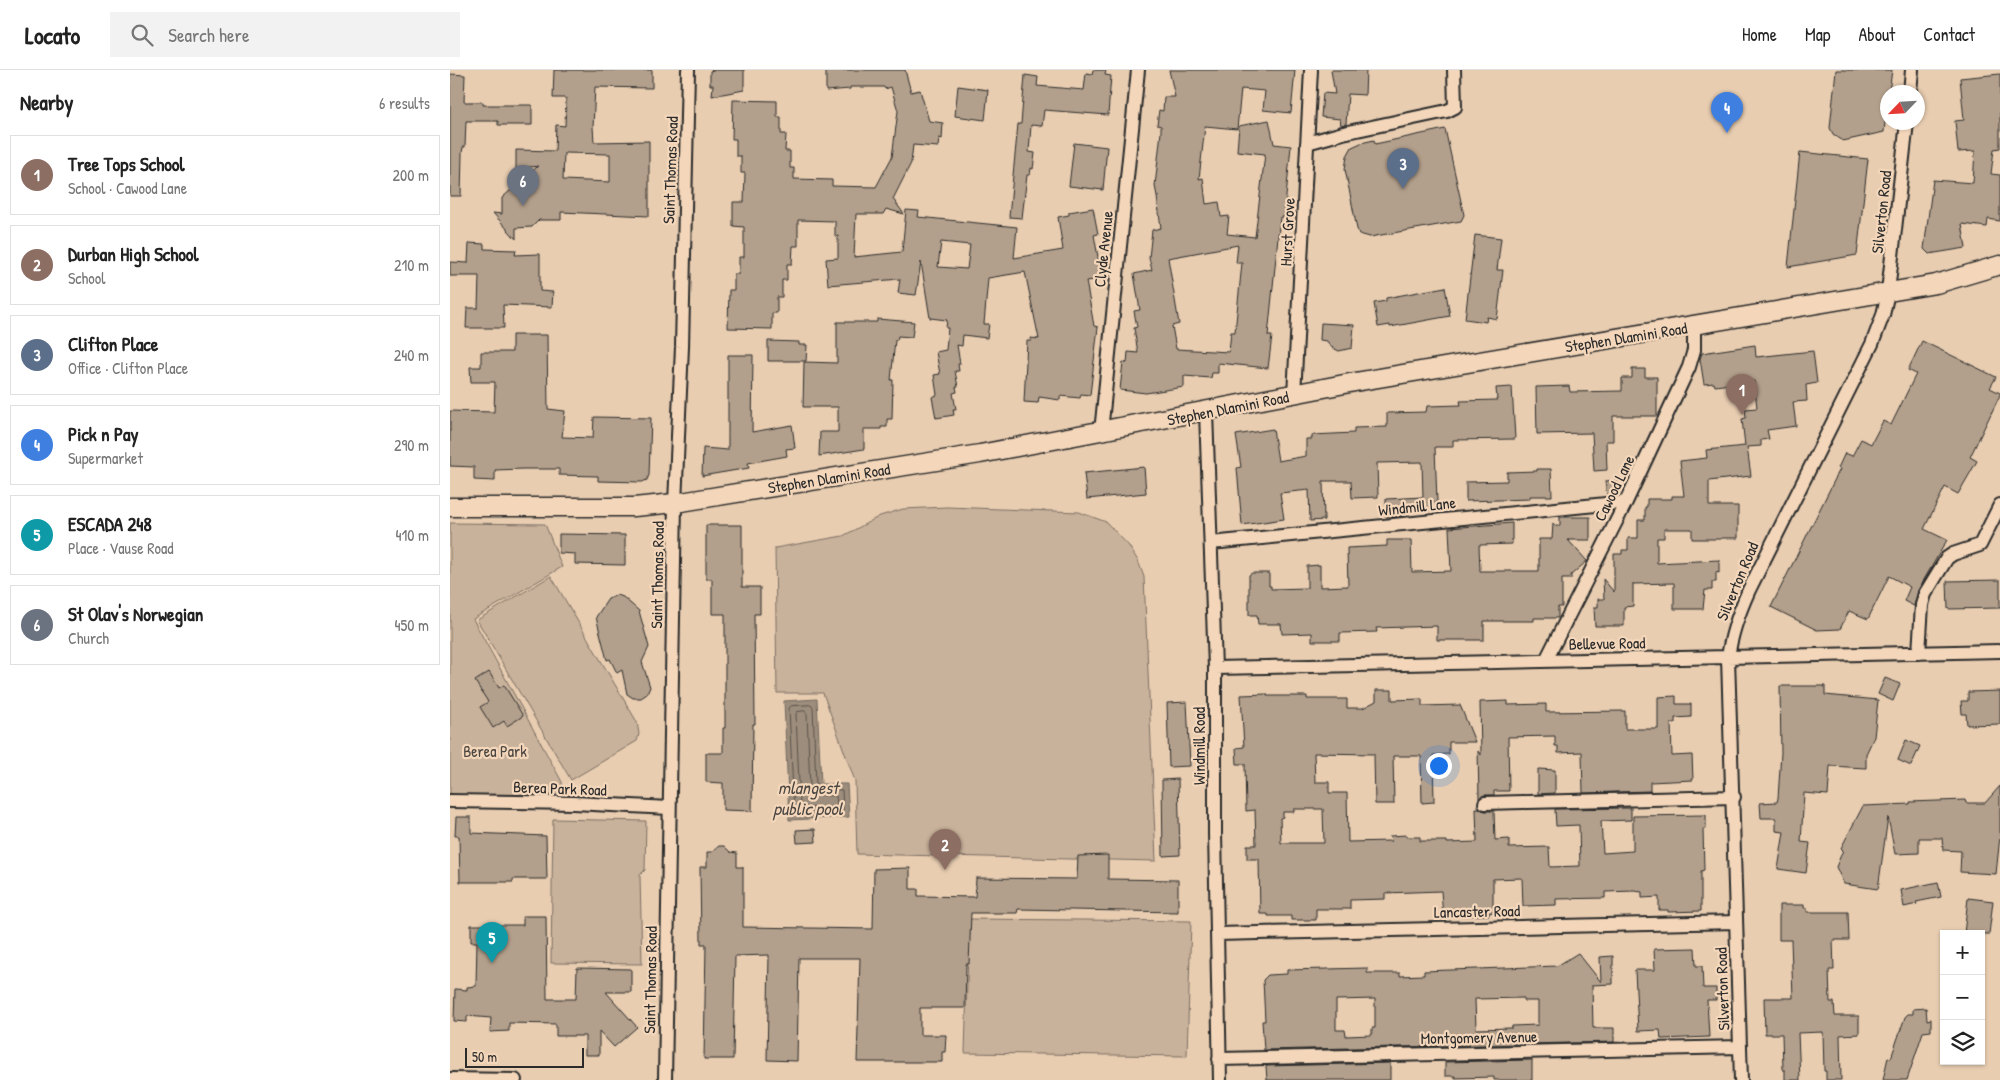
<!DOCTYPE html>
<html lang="en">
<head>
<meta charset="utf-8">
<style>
  body { margin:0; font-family:"Patrick Hand",sans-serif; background:#f2f2f2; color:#222 }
  .controls { position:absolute; right:15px; bottom:15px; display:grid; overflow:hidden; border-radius:0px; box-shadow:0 1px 4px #0004 }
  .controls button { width:45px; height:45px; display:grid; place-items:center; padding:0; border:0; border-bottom:1px solid #e0e0e0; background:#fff; color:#222; font:25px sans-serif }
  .compass { position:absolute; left:1430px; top:15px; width:45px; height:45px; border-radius:50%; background:#fff; box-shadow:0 1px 4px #0004; rotate:245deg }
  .scale { position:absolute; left:15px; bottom:12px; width:119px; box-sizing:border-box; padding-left:5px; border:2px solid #2b2b2b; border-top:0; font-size:14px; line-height:18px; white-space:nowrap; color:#2b2b2b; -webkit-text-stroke:4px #f4d7ba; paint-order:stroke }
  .you { position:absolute; left:988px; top:695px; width:18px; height:18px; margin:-12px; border:4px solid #fff; border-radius:50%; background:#1a73e8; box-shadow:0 0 0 8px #1a73e833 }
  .badge { display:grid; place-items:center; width:32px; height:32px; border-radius:50%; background:#0f766e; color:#fff; font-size:16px; font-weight:700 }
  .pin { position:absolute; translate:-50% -41px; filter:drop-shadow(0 1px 2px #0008) }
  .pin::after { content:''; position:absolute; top:26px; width:18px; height:15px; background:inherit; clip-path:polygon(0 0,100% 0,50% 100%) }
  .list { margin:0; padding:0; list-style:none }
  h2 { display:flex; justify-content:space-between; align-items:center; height:65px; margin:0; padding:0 20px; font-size:21px }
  h2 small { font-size:16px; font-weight:400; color:#767676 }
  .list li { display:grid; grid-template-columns:32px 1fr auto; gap:15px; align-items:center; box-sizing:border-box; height:80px; margin:0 10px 10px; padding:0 10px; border:1px solid #e0e0e0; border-radius:0px }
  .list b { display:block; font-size:19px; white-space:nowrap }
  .list p { margin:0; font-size:16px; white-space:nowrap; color:#767676 }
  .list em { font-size:16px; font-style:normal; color:#767676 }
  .icon { flex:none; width:28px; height:28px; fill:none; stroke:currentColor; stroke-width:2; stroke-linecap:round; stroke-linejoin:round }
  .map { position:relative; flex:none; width:1550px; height:1010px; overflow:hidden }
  header { display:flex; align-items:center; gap:30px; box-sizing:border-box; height:70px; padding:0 25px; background:#fff; border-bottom:1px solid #e0e0e0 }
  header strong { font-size:24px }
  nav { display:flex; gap:28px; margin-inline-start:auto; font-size:18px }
  .search { width:350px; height:45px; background:#f2f2f2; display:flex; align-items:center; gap:12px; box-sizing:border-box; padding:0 18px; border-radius:0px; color:#767676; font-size:19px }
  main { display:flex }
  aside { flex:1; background:#fff }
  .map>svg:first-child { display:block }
  .green { fill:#c9b29b; stroke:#7a6e63 }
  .water { fill:#9d8d7c; stroke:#6f665c }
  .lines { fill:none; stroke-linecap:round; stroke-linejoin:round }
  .shore { stroke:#59524b; stroke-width:1 }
  .building { fill:#b3a08c; stroke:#2b2b2b; fill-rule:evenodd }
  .street-casing { stroke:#2b2b2b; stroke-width:16 }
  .secondary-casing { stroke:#2b2b2b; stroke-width:21 }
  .street { stroke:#f4d7ba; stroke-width:12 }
  .secondary { stroke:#f4d7ba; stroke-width:18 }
  .labels { text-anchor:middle; stroke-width:4.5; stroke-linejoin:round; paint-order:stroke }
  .street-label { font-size:16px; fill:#2b2b2b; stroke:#f4d7ba }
  .park-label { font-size:16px; fill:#4b4641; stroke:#f4d7ba }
  .water-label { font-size:18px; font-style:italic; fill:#4d4843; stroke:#f4d7ba }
</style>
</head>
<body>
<header>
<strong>Locato</strong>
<div class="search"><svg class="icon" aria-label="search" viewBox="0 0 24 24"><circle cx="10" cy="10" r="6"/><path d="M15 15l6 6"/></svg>Search here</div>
<nav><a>Home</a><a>Map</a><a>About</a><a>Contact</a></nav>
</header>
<main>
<aside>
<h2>Nearby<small>6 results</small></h2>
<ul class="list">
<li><span class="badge" style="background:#8d6e63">1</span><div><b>Tree Tops School</b><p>School · Cawood Lane</p></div><em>200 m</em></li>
<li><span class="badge" style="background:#8d6e63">2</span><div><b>Durban High School</b><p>School</p></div><em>210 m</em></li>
<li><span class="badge" style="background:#5c6f8a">3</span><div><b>Clifton Place</b><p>Office · Clifton Place</p></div><em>240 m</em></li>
<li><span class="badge" style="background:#3f7fe0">4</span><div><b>Pick n Pay</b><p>Supermarket</p></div><em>290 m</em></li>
<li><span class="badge" style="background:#0f9aa8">5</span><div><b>ESCADA 248</b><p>Place · Vause Road</p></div><em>410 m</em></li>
<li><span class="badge" style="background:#6b7280">6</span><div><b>St Olav's Norwegian</b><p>Church</p></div><em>450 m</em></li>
</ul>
</aside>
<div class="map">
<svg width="1550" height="1010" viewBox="0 0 1550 1010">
  <rect width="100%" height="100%" fill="#e8cdb1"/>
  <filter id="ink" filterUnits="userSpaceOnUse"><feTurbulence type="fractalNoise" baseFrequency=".02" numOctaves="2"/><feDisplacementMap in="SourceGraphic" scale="10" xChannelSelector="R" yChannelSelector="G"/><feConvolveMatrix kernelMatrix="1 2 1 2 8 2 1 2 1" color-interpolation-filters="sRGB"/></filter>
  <g filter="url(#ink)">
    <path class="green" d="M497,437L629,442L656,452L679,476L688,491L694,507L706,791L407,784L405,711L373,623H327L325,478L393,466L430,446L453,439Z
      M0,453L95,454L112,497L23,549L112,712L113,727L0,725Z
      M101,506L187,652L189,664L187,671L121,710L27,550Z
      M103,749L196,751L195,800L190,805L192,894L101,893Z
      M519,849L741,851L737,986L515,983Z"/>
    <path class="water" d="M367,629L371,714H397L399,747L339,750L334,631Z"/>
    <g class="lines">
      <path class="shore" d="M360,635L363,637L366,715L371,719L392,720L393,740L391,743L346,745L344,743L339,638L341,636Z
        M355,641L357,644L360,717C366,728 375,725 386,726L387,734L385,737L352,738L350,736L346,644L347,642Z"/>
    </g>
    <path class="building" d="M104,0H202V18L145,17L143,57L144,72L199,71V146L111,142V150H89L82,157L66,158V169L43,143L52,144V128L88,96L66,99V80L105,81L106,55L115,56L116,28H103ZM114,83L160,84V112L113,110Z
      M263,0H294V20L262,26L263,15H260V1Z
      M376,0H455L461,22L470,20L479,51L493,53L492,69L489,68L488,77L463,75L461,93L443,129L454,144L436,139L433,144H406L404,187L452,182L456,140L469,141L468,147L567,157L564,188L613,180L608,147L619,145V142L643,138L648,164L644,165L652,209L636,211L644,256L648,257L640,325L631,324L630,328L610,326V330L589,327L588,333L574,332L577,271H581V268L589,269L575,202L538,208L534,254H539L537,268L513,265L512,276L507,275L510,294H508L509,301H505L508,317H506L507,322L503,323L506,339H503L504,345L486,348L482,327L487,325L484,305L490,304L486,282L496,280L498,258H496L497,250L480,248L471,192L466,225L448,223L450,209L378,215L376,189L388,188V166H385V151L348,150V176H343L342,194H337V210H332V227H327V243H322V259L278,258L279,220H284V204H289V187H294V157L283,156V132H294L295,103H291V86H286V69H282L283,30L327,31V47H331V64H336L335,81H340V98H344V109L382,110V116L426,117L442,87L448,41L441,17L435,19L434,17H400V19L376,21ZM491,172L520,175L517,199L488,197Z
      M643,0H656L655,5L661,6L658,45L594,40L592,56L581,55L579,82L585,83L583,99L581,98L580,105H577L572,148L559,147L568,54H571L575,5L588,7L587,16L634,20L636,3L642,4Z
      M719,0H845L841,43L813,40L815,21L791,19L787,59L755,56L749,109L753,108L756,134L769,132L771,147L779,146L777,164L805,167L815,84L787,81L789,56L819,50L824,74L841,76L834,147H830L818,266H822L818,298L768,293V303H762L761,308L734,306V317L696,323L670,320L673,292L677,293L678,282L688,283L684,258L687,257L684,241L690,240L684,204L702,200L699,188L702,160L711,158L707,127L710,126H707L705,116L711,62V56L707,55L709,40L713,41L714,27H725ZM788,175L786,193H792L785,262H781L779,282L726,279L722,256L729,254L718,188Z
      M881,0H916L915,25L898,24L896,54L891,55L890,49L871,47L873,23L885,24Z
      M1386,0H1442L1439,22H1438L1434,62L1393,71L1383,64L1380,58Z
      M0,4L15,5L14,32H33V35H82V55H48V51H16L15,77H13L12,83L11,126H0Z
      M1550,4V78L1544,79L1541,104L1550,105V151L1538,149L1537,157L1512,154L1516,178L1479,184L1474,179L1483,110L1523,113L1525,81L1508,82L1505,51L1514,50L1510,8Z
      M508,16L538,20L535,50L505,46Z
      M995,59L1014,145L1011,151L920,167L909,164L907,159L895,99L897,86L902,77L911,73L924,70L925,74Z
      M624,73L657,77L653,120L619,116Z
      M1350,82L1418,89L1407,185L1338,197Z
      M1025,165L1051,168L1047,200H1053L1047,249L1037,247L1036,252L1015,249Z
      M19,173L34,174V179L66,180L65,185L90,184V221L103,222L102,237L53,235L54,258H16L17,238H28L29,206H0V192L18,193Z
      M995,217L1000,246L940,257V255L928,257L924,233L936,231V228Z
      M427,249L464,252L462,267L448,266L447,270H445L441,310H443L442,349H437V357H431V359H414V379L369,386L370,362H388V337H353L354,292L387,293V252H427Z
      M871,253L904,255L902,278L889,281L881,277L877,271L870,270Z
      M62,265H97L98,339L115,341L112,367L143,368L144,347L201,348L199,405L197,410L192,412L148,411V406L109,405V399H73L45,400V411L24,410V397L0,396V341L44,342L45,312H21L20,297H31V282H62Z
      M318,271L349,272V275H357L356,291H318Z
      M1472,271L1546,307L1540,318L1550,323V325L1520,387L1527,391L1508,424L1495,417L1474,459L1497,470L1468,520L1464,536L1454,531L1460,517L1439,506L1418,549L1399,541L1390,559L1367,560L1321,537L1390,399L1388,398L1395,383L1402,386L1411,369L1421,374L1433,351L1441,355L1466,304L1458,300Z
      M1305,275L1306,287L1363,281L1367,313L1356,315L1357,331L1343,332L1346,356L1317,360L1319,369L1311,370V376L1297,377L1301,406L1259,411V436H1288V468H1271V469H1242V459H1214V468H1207V493L1269,490V503L1266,502V512H1262V520H1255L1253,539H1224V513L1183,514V536L1174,537V556H1145L1144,537H1148V529H1154L1153,509L1164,522V484H1172V480H1178V468H1188V450H1195V437H1197V429H1222V426H1234L1230,391L1257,388L1256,380L1295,376L1292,349L1296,348L1295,339L1307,338L1304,311L1265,316L1264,313L1254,314L1250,289L1252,283Z
      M278,285H303L302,362L342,355L345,378L336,379L337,386L298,393L299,398L252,406L253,378L278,380Z
      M1182,299H1195V307H1207V346H1163V371H1156L1157,400L1144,401L1142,363L1087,364L1086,317L1119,316L1120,322L1172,321V308H1182Z
      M1062,317L1065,369L1003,370V377H985L987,432H983V440L952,441V446L936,447V429L973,427L972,392L927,393L928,427L902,428L901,411H873L874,450L860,451L859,420L830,423L834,449L792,455L787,398L791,397L786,365L823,359L828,391L856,386V369H862V365L904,363V358L937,357V343L976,342L977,336L1011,335L1010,331L1047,330L1046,318Z
      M694,397L696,423L637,429L634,403Z
      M1087,399H1101L1102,426H1080V429L1016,431V412L1057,411V402L1087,401Z
      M1168,410L1169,424L1157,425L1155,411Z
      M1110,447H1140V470H1118L1137,491L1121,505V509H1112V537H1108V548H1084V551H1034V570H987V556L926,558L927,562L890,563V571H862V563L832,564L831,554H808L807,545H799V505L802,503H819V516H821V519L857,518V496L870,495V517L898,516L897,478L937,476V470H961L962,502L1001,501L999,458L1062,453V474L1029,475L1030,501H1089V469H1102L1103,453L1105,456H1110Z
      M256,455H292V517H310V544H304L305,654H303L302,741L273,740V713L256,712V683H273V658H275V544H262V509H256Z
      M109,464L175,465V495L125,494V484L109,483Z
      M1550,510V538L1498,539L1497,511Z
      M167,525L173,527L189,541L199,577L192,592L200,617L197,624L191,628H183L177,624L172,600L167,603L160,589L157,590L146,547L158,529Z
      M39,602L49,618L54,615L73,646L57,656L54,651L43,658L30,637L38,632L25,611Z
      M1435,608L1450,614L1443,631L1428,624Z
      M1330,616H1375V625L1428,630L1424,667L1416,684V698L1380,696L1378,725L1354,723L1351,772L1360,773L1356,803L1328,799L1334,762L1326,761V748H1311L1310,733L1327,732L1328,728L1331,683Z
      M926,620H942V630L972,629V636L1010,635L1025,672H999V684L983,685L984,732L972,733L971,686H943L944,734H925L924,684L864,683L865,712H879V723H897L898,772L941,771L940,766L957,765V767H970V771H997V773L1027,772L1026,738H1028L1035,741H1044L1045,770L1059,769V778L1099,777L1100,797L1130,796L1129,755L1106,756L1105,739L1181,738V750L1151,751L1153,783L1183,781V746L1256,745V759H1253L1254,800L1251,801V841L1218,842V840H1209V827L1192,828V822L1184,821L1155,822V828L1106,829V835L1073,836L1072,808L1043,809V842L1039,843V845L993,847L991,821L935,823V829L900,830V839H866V850H841V846H818V844H810L809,789H797V775H806L805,740L796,741L795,694H787L786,678L794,677L791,625L817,624V626H857V629H897V638H913L926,631ZM844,739H873L874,773H831L830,748L833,747V742H844Z
      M1550,621V654L1517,655L1516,644H1512L1511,631H1518V622Z
      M1226,626V634H1241V647L1225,648V653H1221L1222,686L1242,685L1243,710L1200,712V721L1133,723L1132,682L1108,683V676H1105V666L1058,667L1059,721H1044V725H1034L1029,728L1028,681L1031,685L1030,632L1058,631V635L1096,634V642L1175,641V659H1208V627Z
      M737,632L740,696L719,697L717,633Z
      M1456,670L1470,676L1461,696L1448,690Z
      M1088,699L1105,700V723L1088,724Z
      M728,709L730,785L713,786L712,710Z
      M1550,716V766L1546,804L1510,802L1511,781L1493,780L1492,768H1469V783L1445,784L1438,747L1428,819L1394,814L1386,797L1393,780L1391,778L1413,736L1460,734V732L1515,730L1516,733H1535Z
      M6,747H21V763L96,766L97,809H63V812H10L9,766H5Z
      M365,759L366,772L347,773L346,760Z
      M269,776H274L280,782L287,783V797H293V857L423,859L424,799L460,798V819H468V826L525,827L526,808L627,809L628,786L658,785V809L728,810V842L568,839L567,843H521L519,894H516L515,938H470V965H496L495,982H492V992H407L410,888H349L347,991L317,990L319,885L285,886L283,989H254L256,874H251L250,797H257V782H262Z
      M1488,812L1491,827L1466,832L1467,834L1454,837L1451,820Z
      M1518,828L1543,831L1539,864H1514Z
      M1329,835H1354V838H1357V842H1398L1399,870H1383L1384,900H1379L1380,932H1384L1385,946H1409V964L1390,965L1391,1010H1376V1001H1374L1373,962L1348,963L1350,1010H1335V1000H1333L1332,964H1315L1314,928H1343L1341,870H1329Z
      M73,846H96L97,929H126L127,898L181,899V922H156L187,957L164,977L149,961V985H135V966H106V954L59,953V961L40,962L41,948L17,946V952L4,951L5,919L17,920V917L26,916L27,872H21V855H73Z
      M1245,878L1246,896H1252L1253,918H1266V930H1257L1259,967L1211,969L1210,960L1188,961L1185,900H1205L1204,879Z
      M1128,883L1151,912L1150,887L1163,886V914L1142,915L1143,958H1164V972L814,980L812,951H815L813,910L818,905L837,904V900L917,898V903H950V906L974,905V901L1107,896ZM1074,928V931H1088V955L1062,956V958L1026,959L1025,929ZM925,929V958H922V965L896,966L895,960H886V930Z
      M1476,938L1477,950L1481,949V961L1473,962L1457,1010H1433L1438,987L1441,988L1455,947L1458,944H1463V939Z
      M1082,990V1010H1044V1007L1005,1008V1006H995V992Z
      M940,993V1010H817L816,996Z"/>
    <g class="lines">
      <g class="street-casing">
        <path id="street" d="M1460,22L1462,0
          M857,73L893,63L997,41L1005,37L1004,0
          M844,325L861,0
          M756,342L765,598V764L770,1010
          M651,362L688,0
          M761,473L1176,432
          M1469,583L1472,535L1475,524L1497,488L1503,484L1530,475L1550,435
          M1096,590L1176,432L1239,297L1244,280V256
          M765,598L1550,581
          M0,731L124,733L219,738
          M1035,733L1284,727
          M768,864L1286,852
          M769,989L1290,977
          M0,1009L65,1010
          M215,1010L225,433L232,277L238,0
          M1291,1010L1278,588C1281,564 1289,542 1299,520L1422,274L1433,245L1438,222L1457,52"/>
      </g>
      <g class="secondary-casing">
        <path id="secondary" d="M0,437H184L225,433L530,384L905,312L1486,214L1550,195"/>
      </g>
      <use href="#street" class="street"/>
      <use href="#secondary" class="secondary"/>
    </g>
  </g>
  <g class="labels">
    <g class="street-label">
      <text transform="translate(220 100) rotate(-88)" y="6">Saint Thomas Road</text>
      <text transform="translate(1431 142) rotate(-84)" y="6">Silverton Road</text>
      <text transform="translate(837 162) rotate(-87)" y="6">Hurst Grove</text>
      <text transform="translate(653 179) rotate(-84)" y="6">Clyde Avenue</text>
      <text transform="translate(1176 267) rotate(-9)" y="6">Stephen Dlamini Road</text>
      <text transform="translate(778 338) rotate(-11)" y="6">Stephen Dlamini Road</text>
      <text transform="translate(379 408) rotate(-9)" y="6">Stephen Dlamini Road</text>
      <text transform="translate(1164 418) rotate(-64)" y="6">Cawood Lane</text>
      <text transform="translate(967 436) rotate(-6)" y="6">Windmill Lane</text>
      <text transform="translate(207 505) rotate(-89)" y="6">Saint Thomas Road</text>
      <text transform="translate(1287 511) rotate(-67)" y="6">Silverton Road</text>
      <text transform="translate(1157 573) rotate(-1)" y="6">Bellevue Road</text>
      <text transform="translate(749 676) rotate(-90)" y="6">Windmill Road</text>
      <text transform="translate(110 718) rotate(2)" y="6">Berea Park Road</text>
      <text transform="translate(1027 841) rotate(-1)" y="6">Lancaster Road</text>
      <text transform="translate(200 910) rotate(-89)" y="6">Saint Thomas Road</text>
      <text transform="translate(1272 919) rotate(-92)" y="6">Silverton Road</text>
      <text transform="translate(1029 967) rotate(-1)" y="6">Montgomery Avenue</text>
    </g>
    <g class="park-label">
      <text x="45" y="687">Berea Park</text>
    </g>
    <g class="water-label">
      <text x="358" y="724">mlangest<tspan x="358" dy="21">public pool</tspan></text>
    </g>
  </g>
</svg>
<div class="controls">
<button>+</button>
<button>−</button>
<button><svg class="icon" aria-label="layers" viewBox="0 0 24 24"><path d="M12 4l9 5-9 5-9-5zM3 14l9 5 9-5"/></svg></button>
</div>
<svg class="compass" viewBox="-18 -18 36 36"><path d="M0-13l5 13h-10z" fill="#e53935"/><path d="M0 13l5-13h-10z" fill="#767676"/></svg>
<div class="scale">50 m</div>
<div class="you"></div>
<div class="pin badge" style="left:1292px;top:345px;background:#8d6e63">1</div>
<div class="pin badge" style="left:495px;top:800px;background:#8d6e63">2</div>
<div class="pin badge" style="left:953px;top:119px;background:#5c6f8a">3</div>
<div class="pin badge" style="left:1277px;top:63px;background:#3f7fe0">4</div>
<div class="pin badge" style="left:42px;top:893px;background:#0f9aa8">5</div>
<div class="pin badge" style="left:73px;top:136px;background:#6b7280">6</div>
</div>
</main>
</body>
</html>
